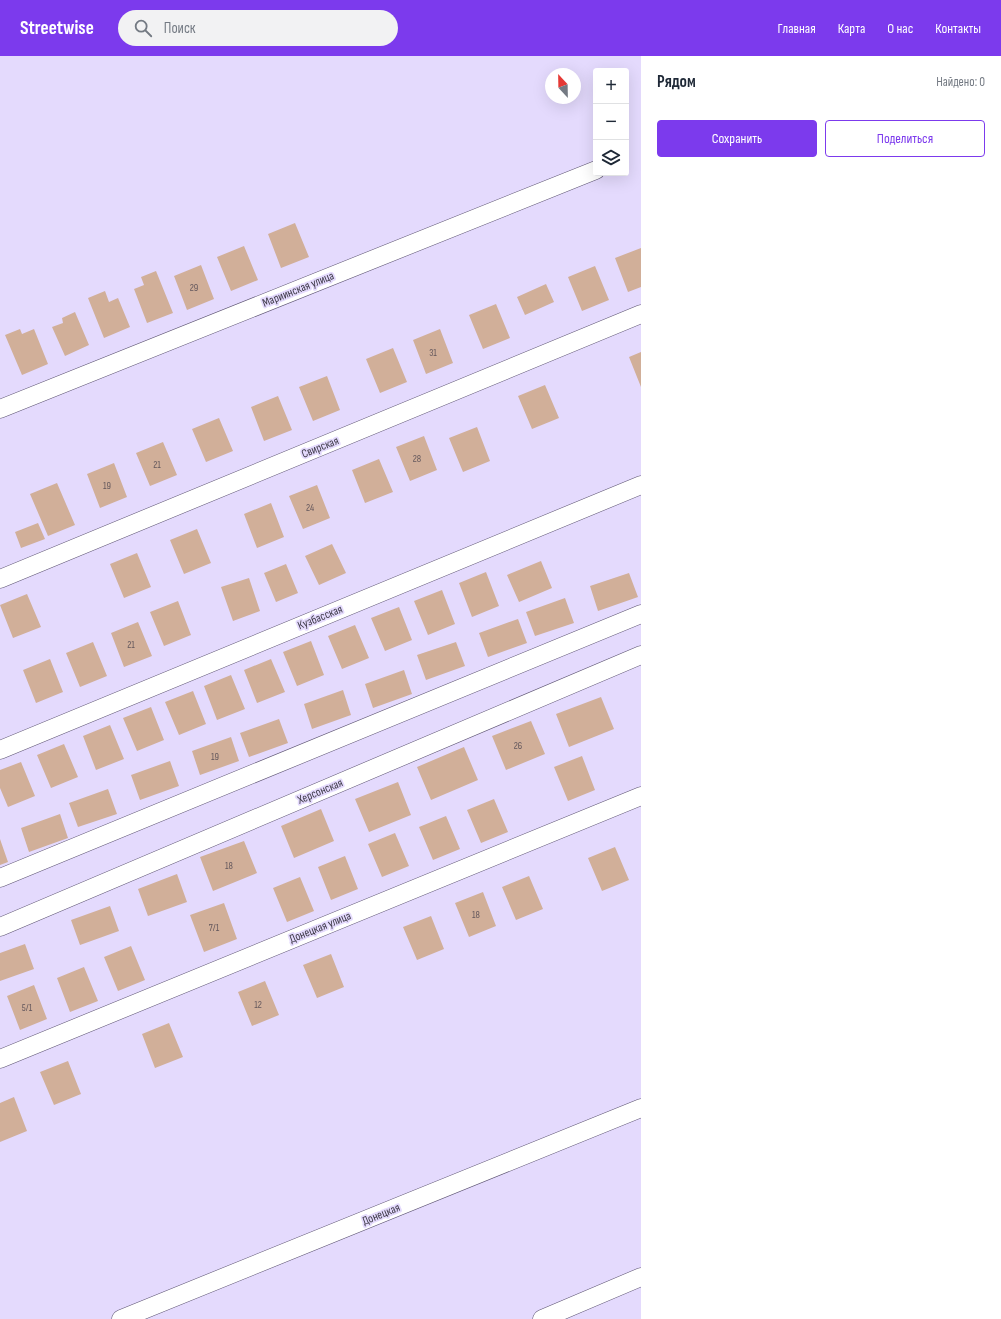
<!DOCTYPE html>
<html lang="ru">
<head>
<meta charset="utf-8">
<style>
  body { margin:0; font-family:"Sofia Sans Condensed",sans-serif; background:#f2f2f3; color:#1f2937 }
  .controls { position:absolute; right:12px; top:12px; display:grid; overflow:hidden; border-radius:4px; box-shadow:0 4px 16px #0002 }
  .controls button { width:36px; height:36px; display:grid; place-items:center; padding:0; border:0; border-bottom:1px solid #e0e1e3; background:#fff; color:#1f2937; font:20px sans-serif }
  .compass { position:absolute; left:545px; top:12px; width:36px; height:36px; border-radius:50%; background:#fff; box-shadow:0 4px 16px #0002; rotate:338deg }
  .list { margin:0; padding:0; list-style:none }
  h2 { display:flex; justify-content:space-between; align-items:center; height:52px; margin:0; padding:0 16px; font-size:17px }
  h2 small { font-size:13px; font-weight:400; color:#747a83 }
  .actions { display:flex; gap:8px; padding:12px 16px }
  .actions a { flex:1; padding:9px 0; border:1px solid #7c3aed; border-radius:4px; text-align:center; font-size:14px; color:#7c3aed }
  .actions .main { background:#7c3aed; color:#fff }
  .icon { flex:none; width:22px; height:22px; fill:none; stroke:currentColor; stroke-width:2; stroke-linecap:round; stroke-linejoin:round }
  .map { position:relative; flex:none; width:641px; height:1263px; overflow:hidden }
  header { display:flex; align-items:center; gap:24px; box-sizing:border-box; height:56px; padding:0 20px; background:#7c3aed; color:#fff }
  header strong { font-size:19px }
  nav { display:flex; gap:22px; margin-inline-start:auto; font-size:14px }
  .search { width:280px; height:36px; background:#f2f2f3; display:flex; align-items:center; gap:10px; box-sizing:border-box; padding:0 14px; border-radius:22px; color:#747a83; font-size:15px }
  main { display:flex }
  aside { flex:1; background:#fff }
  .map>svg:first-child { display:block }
  .building { fill:#d1af99 }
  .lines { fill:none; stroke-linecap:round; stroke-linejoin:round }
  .street-casing { stroke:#5d5472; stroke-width:19 }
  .street { stroke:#fff; stroke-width:18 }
  .labels { text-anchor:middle; stroke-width:3.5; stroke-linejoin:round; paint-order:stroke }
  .number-label { font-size:10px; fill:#63575c }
  .street-label { font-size:12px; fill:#3e3a48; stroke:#e4dafd }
</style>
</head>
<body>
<header>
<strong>Streetwise</strong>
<div class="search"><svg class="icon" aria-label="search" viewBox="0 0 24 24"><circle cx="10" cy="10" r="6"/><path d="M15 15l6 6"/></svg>Поиск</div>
<nav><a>Главная</a><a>Карта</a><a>О нас</a><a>Контакты</a></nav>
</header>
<main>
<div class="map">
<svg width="641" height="1263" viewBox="0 0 641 1263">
  <rect width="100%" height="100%" fill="#e4dafd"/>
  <path class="building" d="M295,167L309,201L281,212L268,178Z
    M244,190L258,224L231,235L217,201Z
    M641,192V231L628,236L615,202Z
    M201,209L214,243L187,254L174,220Z
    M595,210L609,244L582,255L568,221Z
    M156,215L173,257L147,267L134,233L144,229L141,221Z
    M546,228L554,246L525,259L517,241Z
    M105,235L109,246L118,242L130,271L104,282L88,242Z
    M496,248L510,282L483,293L469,259Z
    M75,256L89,289L65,300L52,271L63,267L62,262Z
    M20,273L22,278L34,273L48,308L22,319L5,279Z
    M440,273L453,307L426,318L413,284Z
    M393,292L407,326L380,337L366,303Z
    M641,296V331L629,301Z
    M327,320L340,354L313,365L299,331Z
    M545,329L559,362L532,373L518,340Z
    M278,340L292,374L264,385L251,351Z
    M219,362L233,395L206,406L192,373Z
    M477,371L490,405L463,416L449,382Z
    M424,380L437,414L410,425L396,391Z
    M163,386L177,419L150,430L136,397Z
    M379,403L393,436L365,447L352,414Z
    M114,407L127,441L100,452L87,418Z
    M57,427L75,469L48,480L30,438Z
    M317,429L330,462L303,473L289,440Z
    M271,447L284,481L257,492L244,458Z
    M38,467L45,483L21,492L15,476Z
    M197,473L211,507L184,518L170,484Z
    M332,488L346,517L319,529L305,500Z
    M137,497L151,531L124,542L110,508Z
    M541,505L552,532L519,546L507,519Z
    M286,508L298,537L276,546L264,517Z
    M486,516L499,550L472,561L459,527Z
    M629,517L638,541L598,555L590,530Z
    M249,522L260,555L233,565L221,531Z
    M442,534L455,568L428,579L414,545Z
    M27,538L41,571L13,582L0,549Z
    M565,542L574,567L535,580L526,556Z
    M178,545L191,579L164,590L150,556Z
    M399,551L412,584L385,595L371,562Z
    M518,563L527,587L488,601L479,577Z
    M138,566L152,600L124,611L111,577Z
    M355,569L369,602L342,613L328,580Z
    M311,585L324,619L297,630L283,596Z
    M93,586L107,620L80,631L66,597Z
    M456,586L465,610L426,624L417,599Z
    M50,603L63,636L36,647L23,614Z
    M271,603L285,636L257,647L244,614Z
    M404,614L412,638L373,652L365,628Z
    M231,619L245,653L217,664L204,630Z
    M343,634L351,659L312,673L304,648Z
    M193,635L206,668L179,679L165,646Z
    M601,641L614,673L569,691L556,658Z
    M151,651L164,684L137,695L123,662Z
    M279,663L288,687L249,701L240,677Z
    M531,665L545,698L506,714L492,680Z
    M110,669L124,703L96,714L83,680Z
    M231,681L239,705L200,719L192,695Z
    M64,688L78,721L51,732L37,699Z
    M464,691L478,724L431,744L417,711Z
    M582,700L595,734L568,745L554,711Z
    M170,705L179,730L140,744L131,719Z
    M21,706L35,740L8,751L0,732V714Z
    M398,726L411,759L369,776L355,743Z
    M108,733L117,758L78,771L69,747Z
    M494,743L508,776L481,787L467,754Z
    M321,753L334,785L294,802L281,770Z
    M60,758L68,782L29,796L21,772Z
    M446,760L460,793L433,804L419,771Z
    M395,777L409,810L382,821L368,788Z
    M0,783L8,806L0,809Z
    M244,785L257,817L213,835L200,801Z
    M615,791L629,824L602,835L588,802Z
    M345,800L358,833L331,844L318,811Z
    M177,818L187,846L148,860L138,833Z
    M529,820L543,853L516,864L502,831Z
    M300,821L314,855L287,866L273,832Z
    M483,836L496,870L469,881L455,847Z
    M224,847L237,883L204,896L190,859Z
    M110,850L119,875L80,889L71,864Z
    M431,860L444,893L417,904L403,871Z
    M25,888L34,913L0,925V897Z
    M131,890L145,924L118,935L104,901Z
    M331,898L344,931L317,942L303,909Z
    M84,911L98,945L70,956L57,922Z
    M265,925L279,959L252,970L238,936Z
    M34,929L47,963L20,974L7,940Z
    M169,967L183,1001L155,1012L142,978Z
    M68,1005L81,1038L54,1049L40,1016Z
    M14,1041L27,1075L0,1086V1047Z"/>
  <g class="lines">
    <g class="street-casing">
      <path id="street" d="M0,353L596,114
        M0,523L641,258
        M0,694L641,429
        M0,822L641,558
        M0,871L641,599
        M0,1003L641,740
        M121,1263L641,1052
        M542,1263L641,1221"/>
    </g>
    <use href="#street" class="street"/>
  </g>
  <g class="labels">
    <g class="number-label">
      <text x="194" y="235">29</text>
      <text x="433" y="300">31</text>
      <text x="417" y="406">28</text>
      <text x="157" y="412">21</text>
      <text x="107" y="433">19</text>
      <text x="310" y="455">24</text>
      <text x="131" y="592">21</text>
      <text x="518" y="693">26</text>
      <text x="215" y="704">19</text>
      <text x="229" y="813">18</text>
      <text x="476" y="862">18</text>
      <text x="214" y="875">7/1</text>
      <text x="258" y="952">12</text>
      <text x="27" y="955">5/1</text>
    </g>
    <g class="street-label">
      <text transform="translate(298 233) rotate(-22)" y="4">Мариинская улица</text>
      <text transform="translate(320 391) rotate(-22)" y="4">Свирская</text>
      <text transform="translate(320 561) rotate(-22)" y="4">Кузбасская</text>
      <text transform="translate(320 735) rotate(-23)" y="4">Херсонская</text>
      <text transform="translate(320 871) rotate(-22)" y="4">Донецкая улица</text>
      <text transform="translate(381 1158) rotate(-22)" y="4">Донецкая</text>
    </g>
  </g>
</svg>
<div class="controls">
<button>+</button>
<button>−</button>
<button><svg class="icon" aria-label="layers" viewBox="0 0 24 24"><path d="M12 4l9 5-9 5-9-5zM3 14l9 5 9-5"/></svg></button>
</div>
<svg class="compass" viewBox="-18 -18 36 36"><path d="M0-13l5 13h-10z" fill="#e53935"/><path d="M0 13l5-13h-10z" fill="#747a83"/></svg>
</div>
<aside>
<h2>Рядом<small>Найдено: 0</small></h2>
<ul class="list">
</ul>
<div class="actions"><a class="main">Сохранить</a><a>Поделиться</a></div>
</aside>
</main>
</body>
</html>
